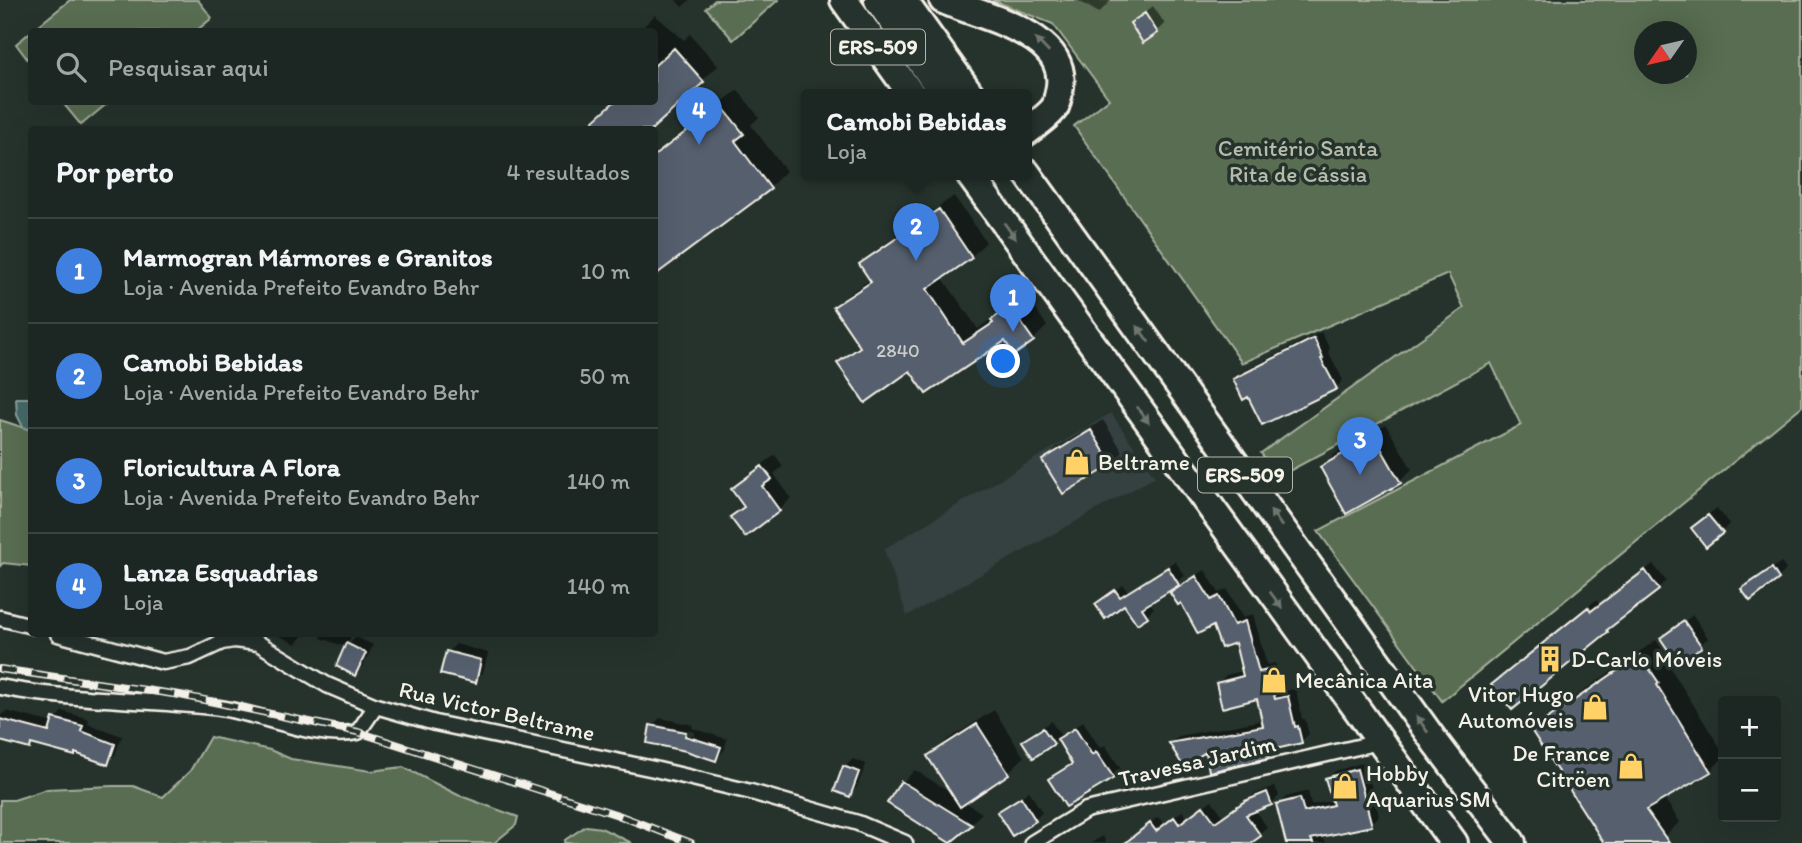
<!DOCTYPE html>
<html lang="pt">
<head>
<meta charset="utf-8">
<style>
  body { margin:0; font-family:Itim,sans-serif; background:#252e2a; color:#f1f3f6 }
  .controls { position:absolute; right:21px; bottom:21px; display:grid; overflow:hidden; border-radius:7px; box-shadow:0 7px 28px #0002 }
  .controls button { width:63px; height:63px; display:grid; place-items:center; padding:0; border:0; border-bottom:2px solid #3a4340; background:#1c2622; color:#f1f3f6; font:35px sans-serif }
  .compass { position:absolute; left:1634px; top:21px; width:63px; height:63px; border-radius:50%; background:#1c2622; box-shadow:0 7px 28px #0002; rotate:236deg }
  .you { position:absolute; left:1004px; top:362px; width:24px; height:24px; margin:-18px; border:5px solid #fff; border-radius:50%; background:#1a73e8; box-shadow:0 0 0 10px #1a73e833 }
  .badge { display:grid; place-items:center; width:46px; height:46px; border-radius:50%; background:#ffd166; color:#fff; font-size:23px; font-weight:700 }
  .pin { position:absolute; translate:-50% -58px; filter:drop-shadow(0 2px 4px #0008) }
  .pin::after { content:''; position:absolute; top:37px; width:24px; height:21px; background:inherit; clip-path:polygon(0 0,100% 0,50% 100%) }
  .popup { position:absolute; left:801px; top:89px; width:231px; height:91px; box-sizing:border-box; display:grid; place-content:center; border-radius:7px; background:#1c2622; filter:drop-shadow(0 2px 5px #0005); font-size:23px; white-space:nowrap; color:#a0a5a5 }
  .popup b { font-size:26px; color:#f1f3f6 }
  .popup::after { content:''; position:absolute; left:50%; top:100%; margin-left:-14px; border:14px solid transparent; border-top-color:#1c2622 }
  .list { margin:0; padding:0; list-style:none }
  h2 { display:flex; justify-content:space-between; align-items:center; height:91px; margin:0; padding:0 28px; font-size:30px }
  h2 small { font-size:23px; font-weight:400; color:#a0a5a5 }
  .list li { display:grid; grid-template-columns:46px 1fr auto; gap:21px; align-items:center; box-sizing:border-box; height:105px; padding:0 28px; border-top:2px solid #3a4340 }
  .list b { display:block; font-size:26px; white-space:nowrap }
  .list p { margin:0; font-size:23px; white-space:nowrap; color:#a0a5a5 }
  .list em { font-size:23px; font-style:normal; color:#a0a5a5 }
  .icon { flex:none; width:38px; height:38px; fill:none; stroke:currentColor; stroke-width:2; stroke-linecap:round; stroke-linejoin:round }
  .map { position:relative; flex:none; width:1802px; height:843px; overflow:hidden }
  .search { position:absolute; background:#1c2622; box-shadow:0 7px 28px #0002; left:28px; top:28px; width:630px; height:77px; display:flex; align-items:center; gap:18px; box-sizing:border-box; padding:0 24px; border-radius:7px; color:#a0a5a5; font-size:26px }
  .panel { position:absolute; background:#1c2622; box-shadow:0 7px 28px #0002; left:28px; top:126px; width:630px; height:511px; border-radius:7px }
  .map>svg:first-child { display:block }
  .built { fill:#344040 }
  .green { fill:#596d51; stroke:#a6af9c; stroke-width:2; fill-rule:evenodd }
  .water { fill:#456a69; stroke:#8ba09c; stroke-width:2 }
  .shadow { fill:#0007; fill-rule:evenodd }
  .building { fill:#545f6d; stroke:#f4f1e8; stroke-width:2 }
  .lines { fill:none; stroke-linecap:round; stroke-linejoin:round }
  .street-casing { stroke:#f4f1e8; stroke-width:19 }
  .highway-casing { stroke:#f4f1e8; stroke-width:32 }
  .street { stroke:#26332d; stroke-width:14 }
  .highway { stroke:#26332d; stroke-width:26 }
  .rail-casing { stroke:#f4f1e8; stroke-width:8 }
  .rail { stroke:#26332d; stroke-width:5; stroke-dasharray:16; stroke-linecap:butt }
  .oneway { fill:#6e766e }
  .labels { text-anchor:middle; stroke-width:7; stroke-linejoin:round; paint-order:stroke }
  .number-label { font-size:19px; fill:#ccccc9 }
  .shield { fill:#26332d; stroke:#b6b8b0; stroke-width:2 }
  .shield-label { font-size:21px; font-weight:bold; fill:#f4f1e8 }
  .park-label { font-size:23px; fill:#b6bcac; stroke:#26332d }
  .poi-label { font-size:23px; fill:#f4f1e8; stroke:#26332d; text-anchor:start }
  .street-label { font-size:23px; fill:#f4f1e8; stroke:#26332d }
</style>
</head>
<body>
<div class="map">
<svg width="1802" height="843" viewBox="0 0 1802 843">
  <rect width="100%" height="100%" fill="#26332d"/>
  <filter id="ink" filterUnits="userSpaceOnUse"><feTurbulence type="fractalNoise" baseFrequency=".0143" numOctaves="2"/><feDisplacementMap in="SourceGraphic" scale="14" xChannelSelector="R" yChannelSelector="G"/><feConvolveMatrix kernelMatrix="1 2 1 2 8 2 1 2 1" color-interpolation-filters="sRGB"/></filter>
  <g filter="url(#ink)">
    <path class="built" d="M1111,413L1155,477L907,616L884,549Z"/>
    <path class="green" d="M70,0H198L212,18L196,31L32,32L31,64L16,44Z
      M715,0H778L733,40L706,8Z
      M992,0H1802V406L1442,701L1318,531L1521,425L1491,363L1278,477L1261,453L1464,308L1448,274L1242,363L1074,126L1109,99L1053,24ZM1644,32H1686V74H1644Z
      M62,102H109L81,125Z
      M0,420L31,430V566L3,563L0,566Z
      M210,737L270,750L291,759L371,771L403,767L458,795L518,817L516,825L494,843H0V800H14L47,789L112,786H133L163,797L190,771Z
      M586,826L601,828L632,843H564L565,840Z"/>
    <path class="water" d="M16,398H31V430L23,427L17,415Z"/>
    <path class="shadow" d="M676,0H690L682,7Z
      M1077,0H1111L1099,13Z
      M1153,6L1165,24L1157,32L1132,23Z
      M655,15L684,40L690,34L718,66L648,130L595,121L615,102H654V32H638Z
      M738,90L759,117L751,125L786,171L770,187L654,272V154Z
      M954,196L986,242L971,257L942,277L978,329L1025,293L1047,326L1033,340L1005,339L911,369L839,363L860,344L835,307L850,293L871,279L861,264L876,250Z
      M1321,332L1330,349L1328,351L1343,380L1336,388L1249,395L1235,379L1242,372Z
      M1103,420L1123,452L1111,464L1044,460L1056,448Z
      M1386,425L1412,469L1400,481L1322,467L1334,455Z
      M775,455L783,466L774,474L791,498L779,510L733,517L745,505L733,489L745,477Z
      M1717,508L1729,524L1722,532L1701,520Z
      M1175,561L1185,576L1149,602L1154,608L1147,615L1124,603L1097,604L1123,585L1128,592Z
      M1781,562L1786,570L1778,578L1743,590Z
      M1653,564L1666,581L1607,631L1502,677L1596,600L1600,604Z
      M1205,570L1219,593L1227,589L1243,618L1253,614L1267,665L1275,663L1283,691L1296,689L1302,719H1305L1309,734L1301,742L1277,747L1268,756L1171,743L1179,736L1264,720L1259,697L1218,683L1226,675L1243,671L1236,641L1172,593L1180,585Z
      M1693,615L1708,638L1700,645L1662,638Z
      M275,634H305L296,644Z
      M322,634H352L350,639L343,646L321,638Z
      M356,637L373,645L363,666L355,673L338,665L350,641L349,644Z
      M1656,640L1674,666L1671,669L1723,752V758L1710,771L1664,798L1680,822L1657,843H1599L1603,839L1533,731L1549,715Z
      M456,644L488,653L483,673L475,681L448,652Z
      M994,710L1024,757L1008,773L965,802L982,813L952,842L890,803L903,782L915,770L955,795L930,757L946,741Z
      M6,711L53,723L62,711L89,719L88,724L122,736L115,755L107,763L77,752L74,754L33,743L29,747L0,739V716Z
      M660,718L693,725L692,728L727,739L724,751L716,759L687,750L649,742L652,726ZM655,724L695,732L694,736L655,728Z
      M1051,721L1062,737L1083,721L1100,748L1105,745L1121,769L1113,777L1051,779L1073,762L1058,737L1053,743L1025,742Z
      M853,759L866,764L857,787L849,795L836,790L845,767Z
      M1365,762L1379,816L1371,824L1321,835L1326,843H1288L1278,805L1286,797L1308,791L1311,805L1334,800L1327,778L1335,771Z
      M1275,786L1279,796L1271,804L1255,810L1267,827L1248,843H1140L1142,829L1158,817L1164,824L1182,811L1188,818L1212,800L1223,816L1255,794Z
      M1029,791L1042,812L1035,820L999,813Z
      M1103,836L1106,843H1091Z"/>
    <path class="building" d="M1145,13L1158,33L1143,43L1130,23Z
      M674,48L704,82L651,130H601L593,121L614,102H654V66Z
      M721,105L744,134L735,141L771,189L654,276V156Z
      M939,209L972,258L927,289L963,343L993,323L991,320L1010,307L1034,341L1014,355L1005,341L926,394L910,371L865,403L837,363L860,347L833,307L871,282L859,264Z
      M1314,338L1323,358L1321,359L1337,389L1262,425L1248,397L1243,400L1233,379Z
      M1091,430L1112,465L1063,494L1042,460Z
      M1374,436L1401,483L1346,514L1320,467Z
      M762,466L772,479L762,486L780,511L745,537L730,517L744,507L731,489Z
      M1708,515L1723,533L1706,547L1691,528Z
      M1168,567L1179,585L1142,608L1148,617L1137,624L1124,605L1105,619L1095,604L1115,590L1120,597Z
      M1772,568L1779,579L1750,601L1741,589Z
      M1645,570L1659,590L1607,630L1608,632L1512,710L1491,685L1588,607L1591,611Z
      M1196,576L1211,600L1219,596L1234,625L1245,621L1259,672L1268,670L1275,699L1288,696L1295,727L1298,726L1302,743L1267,751L1269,758L1209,772L1206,752L1183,766L1169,743L1263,726L1257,699L1222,708L1216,683L1243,676L1235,643L1221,648L1213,626L1198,634L1181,603L1178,605L1170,593Z
      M1684,621L1702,647L1677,663L1660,638Z
      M346,643L366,653L355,676L336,666Z
      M446,651L481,660L476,683L440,674Z
      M1640,655L1659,683L1657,685L1711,772L1646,810L1669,843H1604L1531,730Z
      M53,718L83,726L81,731L115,744L108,765L75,753V756L31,744L30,749L0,741V719L49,732Z
      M977,724L1009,774L960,807L927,756Z
      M650,725L686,732L685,736L721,747L716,761L686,751L647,743Z
      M1043,728L1054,744L1033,758L1022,741Z
      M1075,728L1092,755L1096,752L1114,778L1066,807L1048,779L1072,764L1057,739Z
      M843,766L859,772L850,797L834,791Z
      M1357,769L1372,826L1311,839L1313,843H1286L1276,804L1300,798L1304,812L1333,805L1325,778Z
      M901,781L972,825L950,843L887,803Z
      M1267,792L1272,805L1246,815L1261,836L1251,843H1125L1150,823L1156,831L1174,817L1179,824L1203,806L1215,822L1245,801Z
      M1021,797L1036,821L1012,836L997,812Z"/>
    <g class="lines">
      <g class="street-casing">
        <path id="street" d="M0,618L32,626
          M58,634L163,662L190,657L222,642L234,640L258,643L327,685L376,706L435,723L654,769L751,792L858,823L905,843
          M0,687C70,701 141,699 212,707C257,711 315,741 358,732L376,706
          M1032,843L1086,810L1379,742"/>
      </g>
      <g class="highway-casing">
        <path id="highway" d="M844,0L912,95
          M878,0L944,95
          M903,0L971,95
          M943,0C981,17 1073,33 1059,92C1058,96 1057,103 1055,107C1049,116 1035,125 1026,132
          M1026,172L1435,742L1512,843
          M970,175L1454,843"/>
      </g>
      <use href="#street" class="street"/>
      <use href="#highway" class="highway"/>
      <g class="rail-casing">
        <path id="rail" d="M0,669L180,695L358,732L618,815L691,843"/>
      </g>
      <use href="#rail" class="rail"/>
    </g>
    <defs><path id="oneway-solid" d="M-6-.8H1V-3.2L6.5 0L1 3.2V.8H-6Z" transform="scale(1.75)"/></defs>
    <g class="oneway">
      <use href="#oneway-solid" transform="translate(1042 45) rotate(-133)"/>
      <use href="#oneway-solid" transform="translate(1010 231) rotate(54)"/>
      <use href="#oneway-solid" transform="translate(1143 334) rotate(-126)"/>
      <use href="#oneway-solid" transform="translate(1143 415) rotate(54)"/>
      <use href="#oneway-solid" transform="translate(1276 518) rotate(-125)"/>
      <use href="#oneway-solid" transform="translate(1276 600) rotate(54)"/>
      <use href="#oneway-solid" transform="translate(1422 724) rotate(-125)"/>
    </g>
  </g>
  <defs>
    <g id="shop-bare" transform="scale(2.1)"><path d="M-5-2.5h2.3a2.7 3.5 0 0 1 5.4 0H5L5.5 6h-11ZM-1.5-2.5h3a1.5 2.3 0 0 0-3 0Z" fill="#ffd166" stroke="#26332d" stroke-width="2.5" paint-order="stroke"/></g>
    <g id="building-bare" transform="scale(2.1)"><path d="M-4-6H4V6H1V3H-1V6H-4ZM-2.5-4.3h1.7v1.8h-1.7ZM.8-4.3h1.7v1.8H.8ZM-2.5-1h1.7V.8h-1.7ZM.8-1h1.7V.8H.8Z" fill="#ffd166" stroke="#26332d" stroke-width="2.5" paint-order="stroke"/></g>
  </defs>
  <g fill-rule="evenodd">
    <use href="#shop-bare" x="1077" y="462"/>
    <use href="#building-bare" x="1550" y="659"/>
    <use href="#shop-bare" x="1274" y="680"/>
    <use href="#shop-bare" x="1595" y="707"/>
    <use href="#shop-bare" x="1631" y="766"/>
    <use href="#shop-bare" x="1345" y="786"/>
  </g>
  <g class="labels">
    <g class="number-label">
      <text x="898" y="357">2840</text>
    </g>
    <g class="shield">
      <rect x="831" y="29.5" width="94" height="35" rx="5"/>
      <rect x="1198" y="457.5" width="94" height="35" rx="5"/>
    </g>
    <g class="shield-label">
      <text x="878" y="54">ERS-509</text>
      <text x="1245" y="482">ERS-509</text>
    </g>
    <g class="park-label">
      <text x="1298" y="156">Cemitério Santa<tspan x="1298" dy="26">Rita de Cássia</tspan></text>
    </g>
    <g class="poi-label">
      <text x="1098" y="470">Beltrame</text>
      <text x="1571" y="667">D-Carlo Móveis</text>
      <text x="1295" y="688">Mecânica Aita</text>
      <text x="1574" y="702" text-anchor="end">Vitor Hugo<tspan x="1574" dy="26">Automóveis</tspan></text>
      <text x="1610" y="761" text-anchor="end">De France<tspan x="1610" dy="26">Citröen</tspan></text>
      <text x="1366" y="781">Hobby<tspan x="1366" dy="26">Aquarius SM</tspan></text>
    </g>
    <g class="street-label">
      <text transform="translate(497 711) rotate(13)" y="8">Rua Victor Beltrame</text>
      <text transform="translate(1197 761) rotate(-13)" y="8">Travessa Jardim</text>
    </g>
  </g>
</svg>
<div class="controls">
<button>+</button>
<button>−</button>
</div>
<svg class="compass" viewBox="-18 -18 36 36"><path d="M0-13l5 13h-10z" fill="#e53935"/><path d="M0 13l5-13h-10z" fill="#a0a5a5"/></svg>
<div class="you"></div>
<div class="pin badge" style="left:1013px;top:332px;background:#3f7fe0">1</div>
<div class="pin badge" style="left:916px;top:261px;background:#3f7fe0">2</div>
<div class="popup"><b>Camobi Bebidas</b>Loja</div>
<div class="pin badge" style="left:1360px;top:475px;background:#3f7fe0">3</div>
<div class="pin badge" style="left:699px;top:145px;background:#3f7fe0">4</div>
<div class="search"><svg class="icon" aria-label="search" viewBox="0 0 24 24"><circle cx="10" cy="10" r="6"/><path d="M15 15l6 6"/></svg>Pesquisar aqui</div>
<section class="panel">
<h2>Por perto<small>4 resultados</small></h2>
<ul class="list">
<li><span class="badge" style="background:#3f7fe0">1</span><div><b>Marmogran Mármores e Granitos</b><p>Loja · Avenida Prefeito Evandro Behr</p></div><em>10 m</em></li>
<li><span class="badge" style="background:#3f7fe0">2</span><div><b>Camobi Bebidas</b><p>Loja · Avenida Prefeito Evandro Behr</p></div><em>50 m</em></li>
<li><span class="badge" style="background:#3f7fe0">3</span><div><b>Floricultura A Flora</b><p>Loja · Avenida Prefeito Evandro Behr</p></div><em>140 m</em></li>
<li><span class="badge" style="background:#3f7fe0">4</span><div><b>Lanza Esquadrias</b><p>Loja</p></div><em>140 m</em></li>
</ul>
</section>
</div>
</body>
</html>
